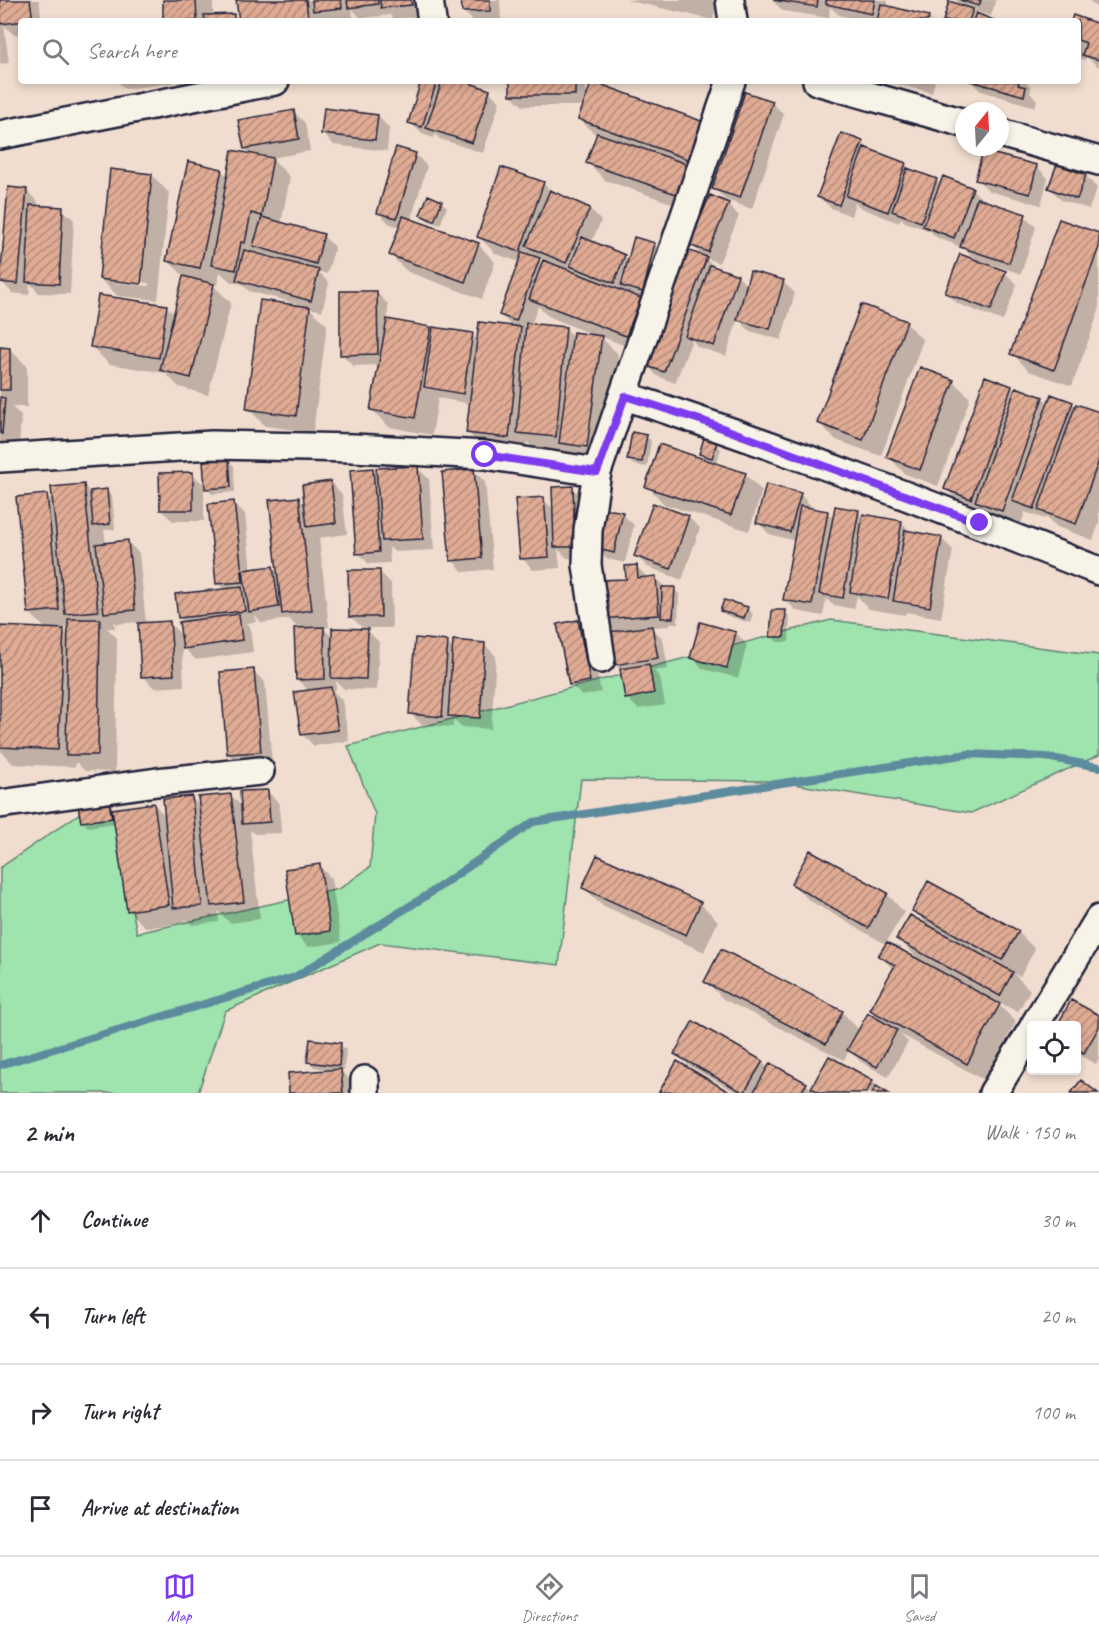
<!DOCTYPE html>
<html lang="en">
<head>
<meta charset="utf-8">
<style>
  body { margin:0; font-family:Caveat,sans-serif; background:#f7f7f7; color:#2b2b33 }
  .controls { position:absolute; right:18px; bottom:18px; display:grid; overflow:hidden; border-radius:6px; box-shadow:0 3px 9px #0003 }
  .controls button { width:54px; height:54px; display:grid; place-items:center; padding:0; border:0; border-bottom:2px solid #e1e1e2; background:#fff; color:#2b2b33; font:30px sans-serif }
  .compass { position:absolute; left:955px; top:102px; width:54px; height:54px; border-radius:50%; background:#fff; box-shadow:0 3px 9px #0003; rotate:18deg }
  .stop { position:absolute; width:18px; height:18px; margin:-14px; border:4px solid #7c3aed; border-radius:50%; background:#fff }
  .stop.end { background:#7c3aed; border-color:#fff; box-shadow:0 2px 6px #0008 }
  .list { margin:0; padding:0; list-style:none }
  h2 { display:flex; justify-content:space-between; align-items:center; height:78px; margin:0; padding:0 24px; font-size:26px }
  h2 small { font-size:20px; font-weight:400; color:#7c7c81 }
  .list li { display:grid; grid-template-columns:39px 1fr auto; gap:18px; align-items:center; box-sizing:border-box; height:96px; padding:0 24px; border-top:2px solid #e1e1e2 }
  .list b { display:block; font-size:22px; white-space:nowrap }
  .list em { font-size:20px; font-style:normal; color:#7c7c81 }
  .icon { flex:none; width:33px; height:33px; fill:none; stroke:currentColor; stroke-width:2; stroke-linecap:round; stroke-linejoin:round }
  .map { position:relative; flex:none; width:1099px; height:1093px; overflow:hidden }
  .search { position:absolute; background:#fff; box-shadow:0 3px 9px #0003; left:18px; right:18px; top:18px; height:66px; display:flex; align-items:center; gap:15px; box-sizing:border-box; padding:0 21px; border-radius:6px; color:#7c7c81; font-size:22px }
  .sheet { height:462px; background:#fff }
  nav { display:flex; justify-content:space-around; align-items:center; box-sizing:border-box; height:84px; border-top:2px solid #e1e1e2; background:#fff; font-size:16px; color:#7c7c81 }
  nav a { display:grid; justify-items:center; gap:3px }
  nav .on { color:#7c3aed }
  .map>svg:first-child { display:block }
  .green { fill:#9fe3ae; stroke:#608274; stroke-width:1.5 }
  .shadow { fill:#0003; fill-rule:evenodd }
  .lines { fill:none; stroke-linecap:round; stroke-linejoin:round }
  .stream { stroke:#5c8b9e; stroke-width:8 }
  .building { fill:url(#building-hatch); stroke:#22223b; stroke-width:1.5 }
  .street-casing { stroke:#22223b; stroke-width:32 }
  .street { stroke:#f7f3e8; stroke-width:27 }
  .route { stroke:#7c3aed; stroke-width:8 }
</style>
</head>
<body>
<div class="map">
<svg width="1099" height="1093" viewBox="0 0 1099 1093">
  <defs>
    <pattern id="building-hatch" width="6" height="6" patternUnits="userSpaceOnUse" patternTransform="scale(1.5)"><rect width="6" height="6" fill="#e0ab94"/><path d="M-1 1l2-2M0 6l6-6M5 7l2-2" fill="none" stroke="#b58b7a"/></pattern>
  </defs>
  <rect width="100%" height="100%" fill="#f0ddcf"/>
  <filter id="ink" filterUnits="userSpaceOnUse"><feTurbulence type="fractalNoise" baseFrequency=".0167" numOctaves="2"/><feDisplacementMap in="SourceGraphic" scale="12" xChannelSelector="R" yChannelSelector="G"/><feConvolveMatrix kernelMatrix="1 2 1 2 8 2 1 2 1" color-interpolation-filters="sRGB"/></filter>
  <g filter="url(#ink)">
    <path class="green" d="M831,620L1099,655V755L971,813L775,781L581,779L559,965L380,943L225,1011L198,1093H0V868L108,794L137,933L339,889L370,867L375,814L348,746Z"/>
    <path class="shadow" d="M0,0H39L42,21H21V34L14,35L4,25L9,63L0,64Z
      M165,0H213V16L233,15L239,21H165Z
      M238,0H421L422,16L394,19L390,15L361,18L352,9L353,19L241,21Z
      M463,0H500L501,21H473L463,11Z
      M626,0H715L717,2L713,20Z
      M772,0H886L888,2L887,7L929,17L932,21H866L839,15L830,7L829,18L783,11Z
      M955,0H996L991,16L973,11L977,15L992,21H945L962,7Z
      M1089,0H1099V10Z
      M1074,17L1099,25V67L1086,57L1085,60L1078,58V21H1073Z
      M117,81H173L174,83L125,89Z
      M176,81H201L179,84Z
      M423,81H441L442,83L443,81H459L489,91L500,102L483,153L440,139L435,134L434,138L422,134L410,122Z
      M511,81H586V99L703,123L700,213L605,180L588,163L597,136L579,119L584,106H523L511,95Z
      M885,81H935L932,93Z
      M967,81H1025L1031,87L1030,93L1037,100L1035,107L981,91L972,83Z
      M772,103L784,114L752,209L726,200L714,188Z
      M293,111L305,123L310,151L271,158L290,177L281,224L323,236L335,247L327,274L318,271L329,283L322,311L309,308L327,325L313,432L265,426L248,408L298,304L249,291L242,284L231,282L220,272L217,285L211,283L231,303L208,395L179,387L165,373L109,364L92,347L166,306L175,315L185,277L167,260L221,170L229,178L252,156L245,149Z
      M378,116L389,128L387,151L334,145L323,134Z
      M862,142L872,152L906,165L913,172L936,180L941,185L972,189L985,202L1025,216L1036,227L1021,274L983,261L982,264L1005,273L1017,284L1003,321L958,304L946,292L978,262L963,248L936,237L930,231L905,222L901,218L899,223L859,207L855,203L851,216L831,208L819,197Z
      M415,154L427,166L411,220L478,244L495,262L482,299L408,272L390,255L400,227L390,224L378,212Z
      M1058,166L1086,176L1097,188L1089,209L1061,200L1050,188Z
      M1037,167L1048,178L1041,205L989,191L977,179Z
      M152,175L169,193L158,300L118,296L100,279ZM117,280L149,283L148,286L117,283Z
      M543,183L554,194L590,209L601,221L591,243L624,256L629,261L655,245L666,256L654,302L640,299L658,316L644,353L600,336L618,354L604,464L578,460L570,453L536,450L527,442L526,454L485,449L467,432L471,404L438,398L432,435L389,427L372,410L380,365L353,366L342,354L376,292L388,304V320L430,328L434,332L472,335L478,341L513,327L500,314L520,262L496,254L479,237ZM541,258L553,263L552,265L544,264L540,261ZM538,306L548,316L598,337H574L565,328L531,325Z
      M26,190L38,202L37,207L62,209L74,220L70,294L39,293L30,283L29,295L12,293L1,281Z
      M441,202L447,207L440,225L427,220L422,215Z
      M728,204L739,216L719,263L704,257L717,269L738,276L747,286L783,282L795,293L781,340L750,331L738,319L726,356L698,347L692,340L675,383L657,376L646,364L705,258L691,244Z
      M1099,235V311L1072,386L1029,371L1012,353Z
      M906,323L923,340L881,456L836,440L819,423Z
      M0,349H9L27,366V407H12L21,416L19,450L0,449Z
      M986,378L1012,387L1016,391L1043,398L1049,404L1072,403L1077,408L1099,414V524L1093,540L1057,527L1046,517L1045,519L1025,512L1020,527L963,506L946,489Z
      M953,381L970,398L938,486L905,474L888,456Z
      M646,436L651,441L647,467L634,465L629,459Z
      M716,444L721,449L716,465L745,474L762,491L749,531L664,504L647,486L710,462L701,454Z
      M228,461L234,466L235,492L212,494L207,488Z
      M417,468L429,479L434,550L395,552L389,547L390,563L369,564L358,553L372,470L379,476Z
      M473,470L485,482L493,569L463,572L452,560Z
      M192,474L204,485V521H173L161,510Z
      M330,482L342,494L347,534L319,538L329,627L323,628L334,639L365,630L351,617L380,572L391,583L392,628H365L379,642L377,690L344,689L336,681V690H332L342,700L349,741L314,746L302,734L310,692L297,679L299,629L289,619L262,623L255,615L256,622L246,623L250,627L253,652L196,660L182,646L184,686L154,688L143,676L139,622L117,624L114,621L115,628H107L117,638L115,772L85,771L76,762L75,767L13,764L0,750V636L47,630L29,612L47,495L54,502L84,486L90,492L106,491L112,496L115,529L104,530L106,544L127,542L139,553L146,624L169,622L182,636L185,623L179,617L225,590L218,583L234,503L245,514L251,570L273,567L278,573L299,498L306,506ZM61,628H69V636Z
      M572,488L584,500L586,558H567L558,549L560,568L533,570L522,558L543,499L554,510Z
      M800,494L811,506L810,510L828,513L834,520L858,512L864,518L901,522L912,533L941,538L953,550L941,618L906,612L905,615L869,609L857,596L854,609L833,605L826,599L823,616L797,611L785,600L795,541L769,534L758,522Z
      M622,514L634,525L625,563L607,559L596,548Z
      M688,517L700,528L682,580L648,567L636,556Z
      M636,566L648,578H655L666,588L674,589L679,594L678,623H670V626L651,627L663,639L668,669L654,671L660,677L665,705L638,709L627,698L622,671L615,664L625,629L612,630L601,618Z
      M747,608L753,614L750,623L728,616L722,611Z
      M785,612L790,617L789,642H777L772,636Z
      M578,622L589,633L601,692L582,696L570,684Z
      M736,633L747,645L738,678L703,669L692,657Z
      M447,643L454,650L484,644L496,656L491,729L461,727L453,719V727L422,725L410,713Z
      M253,671L265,682L272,763L240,765L228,754Z
      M267,791L279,803L281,833L255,834L250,830L260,919L230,923L218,911L219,922L192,925L185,918L186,922L146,928L128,910L116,823L88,827L82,821L109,803L114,809L154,804L166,817L192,798L201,807L231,795L242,807Z
      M598,857L700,903L718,921L704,952L602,905L584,888Z
      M319,866L331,878L341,942L308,947L296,935Z
      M792,884L887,894L904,912L886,943L920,961L898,938L930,927L914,910L1018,932L1035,949L1020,977L1014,974L1030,990L1018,1012L994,1000L1016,1022L984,1080L900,1034L908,1042L888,1077L861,1062L849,1050L844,1060L723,999L706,981L842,1012L860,1031L885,1024L872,1010L894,970L880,956L887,945L810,901Z
      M1099,1016V1059L1096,1064L1076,1053V1026Z
      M341,1045L346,1050L344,1070H340L358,1088V1093H291L289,1074L335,1071L314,1067L309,1061Z
      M676,1053L762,1062L769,1069L806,1084L812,1090L829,1058L872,1081L885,1093H737L688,1065Z
      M678,1063L728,1093H663L661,1092Z"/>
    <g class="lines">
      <path class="stream" d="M0,1065L295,977L426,896L533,822L968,754L1046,757L1099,767"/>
    </g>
    <path class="building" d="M0,0H30L33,20L1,24Z
      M163,0H196L197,21H163Z
      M236,0H306L308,17L277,21H239Z
      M312,0H341L342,8L313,11Z
      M347,0H378V4L348,8Z
      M380,0H411L412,5L381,8Z
      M461,0H490V11L462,12Z
      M773,0H818L817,7Z
      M826,0H875L872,14L826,4Z
      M960,0H981L979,6Z
      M949,1L973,9L969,21H943Z
      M881,4L929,16L928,21H877Z
      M976,13L996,21H973Z
      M234,14V21H205L204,15Z
      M1073,15L1099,24V60L1082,55L1086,43L1078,40V21H1071Z
      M421,81H437L422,127L408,123Z
      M442,81H464L490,90L472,143L426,128Z
      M510,81H575V95H510Z
      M592,81L704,122L690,160L578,119Z
      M971,81H1019L1018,85L1026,87L1024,96Z
      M745,92L773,101L740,198L712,189Z
      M324,108L378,115L375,140L321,134Z
      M294,110L299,139L244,149L238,120Z
      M597,133L693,166L682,196L586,163Z
      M841,133L863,141L839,205L817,197Z
      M396,147L416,153L397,218L377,213Z
      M864,147L906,163L888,212L846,196Z
      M232,150L273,158L262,216L251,213L245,243L241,242L236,270L211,265Z
      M983,151L1037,165L1030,194L975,180Z
      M188,161L222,169L200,268L166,261Z
      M1057,164L1086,175L1077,199L1048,188Z
      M501,167L544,182L520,252L477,237Z
      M907,168L937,179L921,222L892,211Z
      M110,169L152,174L141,284L99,279Z
      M943,176L973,188L954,238L923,226Z
      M8,187L27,189L18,284L0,282Z
      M550,190L590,208L566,263L526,246Z
      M428,195L442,201L434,221L420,215Z
      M710,195L729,203L708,252L689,245Z
      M977,198L1026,214L1009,263L960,247Z
      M30,205L63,207L59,284L26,282Z
      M403,216L479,243L465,282L389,255Z
      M262,217L324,234L316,264L253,246Z
      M1059,219L1099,233V247L1054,370L1010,354Z
      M582,237L625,255L614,283L570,266Z
      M634,237L655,243L643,292L621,286Z
      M244,250L319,270L311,301L236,280Z
      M687,250L707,257L664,372L644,365Z
      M522,252L540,258L516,321L499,315Z
      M960,254L1006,271L991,310L945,293Z
      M543,260L641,298L626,336L529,299Z
      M710,265L738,275L714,346L685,336Z
      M750,271L784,280L770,329L737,320Z
      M183,276L214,284L191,378L160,370Z
      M340,291H377L378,354L340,355Z
      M98,295L167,305L159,358L90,347Z
      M260,300L310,307L296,416L246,409Z
      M861,304L907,321L863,440L817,423Z
      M387,319L431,327L415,418L370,410Z
      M479,322L521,327L509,438L466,433Z
      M526,323L566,327L556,437L517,433Z
      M433,327L473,333L463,394L424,387Z
      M573,332L602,336L587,447L559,443Z
      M0,347L10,348V390H0Z
      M920,367L954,380L920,470L886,457Z
      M985,376L1012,386L971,499L944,489Z
      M1016,387L1043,397L1002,511L975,501Z
      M1051,394L1073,402L1034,509L1012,501Z
      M0,397L5,398L2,434L0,433Z
      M1076,404L1099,412V460L1076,524L1038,510Z
      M632,432L647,435L642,462L627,460Z
      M704,438L717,442L712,458L699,454Z
      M659,444L746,473L731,515L645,487Z
      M229,459L231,487L205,489L203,461Z
      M418,466L423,539L382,541L376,468Z
      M373,468L379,552L356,554L350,470Z
      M474,469L482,558L450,561L442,472Z
      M193,472V510H160L159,473Z
      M331,481L336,523L307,527L302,485Z
      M84,484L98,611L65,614L51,487Z
      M766,484L801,493L790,532L756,523Z
      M573,486L575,547H554L552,487Z
      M107,489L110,524L93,526L90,491Z
      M47,494L59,610L28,613L16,497Z
      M299,497L312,610L282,614L269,500Z
      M544,497L549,557L520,559L515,499Z
      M234,501L243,582L216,584L208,504Z
      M653,503L689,516L671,569L634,556Z
      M800,506L828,511L812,605L783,600Z
      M835,506L859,510L843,598L819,594Z
      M603,508L623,512L614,553L594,548Z
      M863,514L902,521L888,599L850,592Z
      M905,530L942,537L930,607L893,601Z
      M128,540L135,610L104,613L96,544Z
      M637,565L638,578L656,576L659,615L599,619L597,580L626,579L625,566Z
      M273,566L279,607L249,612L243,570Z
      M348,570H380L381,617H349Z
      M242,587L245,611L178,618L175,594Z
      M662,587H675L673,618H661Z
      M724,600L748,607L744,618L720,611Z
      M772,610H786L784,637H770Z
      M239,614L242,640L183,649L179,622Z
      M68,619H100L98,755H66Z
      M578,620L590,681L569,685L557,624Z
      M170,621L174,675L141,677L138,623Z
      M700,622L736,632L727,668L690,658Z
      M0,626L64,629L58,750L0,747Z
      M652,626L658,658L614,665L609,632Z
      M324,627L325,679L296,680L294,628Z
      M332,628L368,629L366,679L331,678Z
      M415,638L448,641L442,717L409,714Z
      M453,640L485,643L480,718L448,716Z
      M649,664L654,693L625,699L620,669Z
      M254,669L261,752L227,754L220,672Z
      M331,687L338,730L301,735L294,692Z
      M268,790L270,822L242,824L240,791Z
      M231,794L244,902L211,906L198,797Z
      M192,796L202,906L173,908L163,799Z
      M109,802L112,818L81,822L78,806Z
      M154,803L169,905L127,911L112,809Z
      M810,850L888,893L868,928L791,884Z
      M597,855L701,902L686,935L582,888Z
      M320,864L330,931L295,936L285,869Z
      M928,881L1019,931L1002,960L912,911Z
      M910,915L1013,972L1000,996L896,939Z
      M887,942L1000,1004L967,1064L870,1010L895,965L878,956Z
      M721,949L843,1011L826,1044L704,982Z
      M1071,1000L1099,1015V1027L1084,1053L1076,1049V1026H1057Z
      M868,1013L897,1030L877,1067L847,1050Z
      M693,1021L763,1061L744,1093L674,1054Z
      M310,1039L341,1043L339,1066L307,1062Z
      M829,1056L873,1080L866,1093H821L811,1088Z
      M677,1061L731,1093L659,1092Z
      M770,1063L807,1083L801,1093H753Z
      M341,1069L343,1093H289L288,1073Z
      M1081,1080L1098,1093H1071Z
      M876,1086L888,1093H872Z"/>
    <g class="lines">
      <g class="street-casing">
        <path id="street" d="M429,0L432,21
          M730,0L733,21
          M817,81L964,123
          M1000,133L1099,161
          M0,135L275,81
          M625,396C785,448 942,509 1099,571
          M0,458L212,445L354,448L485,455L597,472
          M601,659L587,565L588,530L597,472L731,81
          M0,804L157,782L260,771
          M1034,1026L1099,919
          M365,1093V1080
          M993,1093L1032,1030"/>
      </g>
      <use href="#street" class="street"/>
    </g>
  </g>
  <g class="lines" filter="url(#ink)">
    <path class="route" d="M485,455L597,472L625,396L703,421L980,523"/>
  </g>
</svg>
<div class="controls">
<button><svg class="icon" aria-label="locate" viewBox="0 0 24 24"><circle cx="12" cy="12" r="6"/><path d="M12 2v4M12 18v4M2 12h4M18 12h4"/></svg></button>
</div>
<svg class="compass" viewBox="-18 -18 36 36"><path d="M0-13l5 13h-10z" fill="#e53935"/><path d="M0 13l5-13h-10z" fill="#7c7c81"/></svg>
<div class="stop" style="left:485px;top:455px"></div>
<div class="stop end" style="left:980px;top:523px"></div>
<div class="search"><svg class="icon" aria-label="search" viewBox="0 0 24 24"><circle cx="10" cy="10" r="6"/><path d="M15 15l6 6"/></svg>Search here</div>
</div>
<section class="sheet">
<h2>2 min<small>Walk · 150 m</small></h2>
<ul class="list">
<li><svg class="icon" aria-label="ahead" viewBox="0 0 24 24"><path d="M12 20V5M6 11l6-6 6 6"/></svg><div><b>Continue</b></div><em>30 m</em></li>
<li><svg class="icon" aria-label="left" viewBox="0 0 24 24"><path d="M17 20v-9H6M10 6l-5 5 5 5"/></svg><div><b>Turn left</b></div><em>20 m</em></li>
<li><svg class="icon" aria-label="right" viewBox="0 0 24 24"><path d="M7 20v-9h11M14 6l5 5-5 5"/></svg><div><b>Turn right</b></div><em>100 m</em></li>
<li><svg class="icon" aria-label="arrive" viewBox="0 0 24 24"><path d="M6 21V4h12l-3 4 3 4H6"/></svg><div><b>Arrive at destination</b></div></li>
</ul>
</section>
<nav>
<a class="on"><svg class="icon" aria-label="map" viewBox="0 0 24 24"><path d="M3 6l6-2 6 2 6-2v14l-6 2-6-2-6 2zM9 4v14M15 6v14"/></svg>Map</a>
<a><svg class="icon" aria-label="directions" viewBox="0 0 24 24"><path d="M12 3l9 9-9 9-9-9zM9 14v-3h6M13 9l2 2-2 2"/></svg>Directions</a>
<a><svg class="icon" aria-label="saved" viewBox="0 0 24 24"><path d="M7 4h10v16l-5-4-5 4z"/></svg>Saved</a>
</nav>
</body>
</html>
